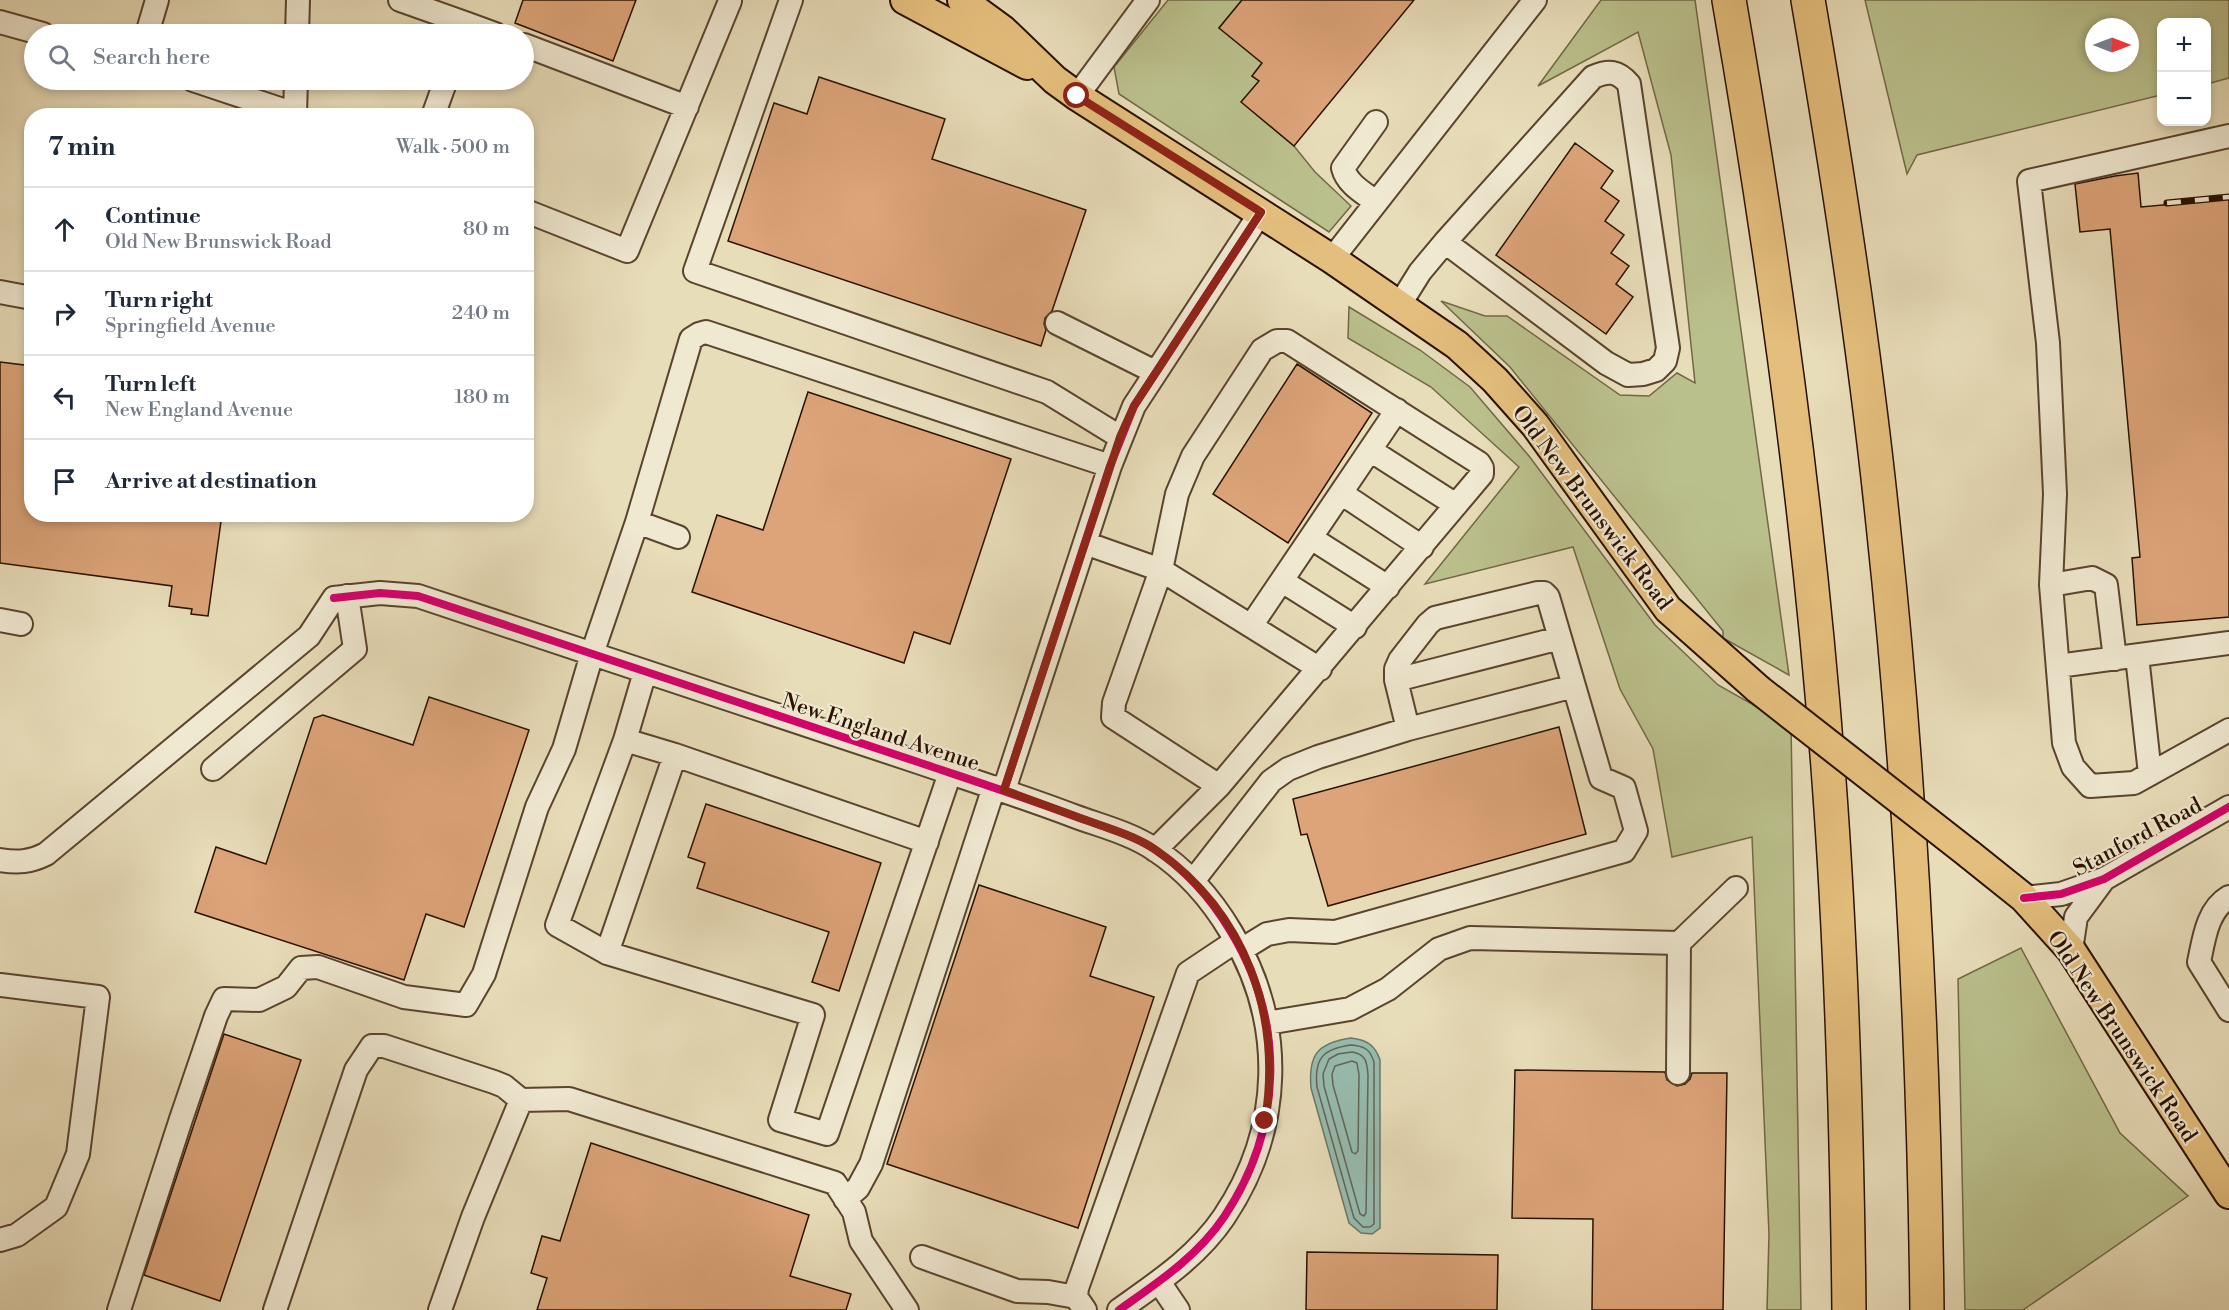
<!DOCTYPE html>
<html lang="en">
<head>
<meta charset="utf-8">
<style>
  body { margin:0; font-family:"Libre Bodoni",serif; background:#f2f2f3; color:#1f2937 }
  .controls { position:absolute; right:18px; top:18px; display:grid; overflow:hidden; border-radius:12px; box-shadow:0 3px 9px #0003 }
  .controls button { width:54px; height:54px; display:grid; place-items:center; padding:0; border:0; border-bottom:2px solid #e0e1e3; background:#fff; color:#1f2937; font:30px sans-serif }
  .compass { position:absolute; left:2085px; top:18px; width:54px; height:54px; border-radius:50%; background:#fff; box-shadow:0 3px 9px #0003; rotate:90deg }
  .stop { position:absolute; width:18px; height:18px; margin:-14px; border:4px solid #8f2418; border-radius:50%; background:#fff }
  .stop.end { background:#8f2418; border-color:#fff; box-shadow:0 2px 6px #0008 }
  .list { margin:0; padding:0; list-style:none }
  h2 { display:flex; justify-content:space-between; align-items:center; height:78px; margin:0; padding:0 24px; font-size:26px }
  h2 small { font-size:20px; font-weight:400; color:#747a83 }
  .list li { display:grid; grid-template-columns:39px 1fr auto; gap:18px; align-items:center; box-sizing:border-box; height:84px; padding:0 24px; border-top:2px solid #e0e1e3 }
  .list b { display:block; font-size:22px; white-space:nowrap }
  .list p { margin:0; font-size:20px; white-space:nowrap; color:#747a83 }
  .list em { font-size:20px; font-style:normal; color:#747a83 }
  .icon { flex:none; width:33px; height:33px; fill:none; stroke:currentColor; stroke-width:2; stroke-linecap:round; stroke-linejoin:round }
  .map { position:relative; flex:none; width:2229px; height:1310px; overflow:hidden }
  .search { position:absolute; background:#fff; box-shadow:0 3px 9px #0003; left:24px; top:24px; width:510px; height:66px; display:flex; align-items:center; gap:15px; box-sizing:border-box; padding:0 21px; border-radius:33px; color:#747a83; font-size:22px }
  .panel { position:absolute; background:#fff; box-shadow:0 3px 9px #0003; left:24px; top:108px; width:510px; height:414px; border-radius:24px }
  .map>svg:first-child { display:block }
  .green { fill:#bac08c; stroke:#726846; stroke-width:1.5; fill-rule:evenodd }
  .water { fill:#97bcaf; stroke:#6b7869; stroke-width:1.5 }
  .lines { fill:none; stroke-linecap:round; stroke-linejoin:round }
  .shore { stroke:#606658; stroke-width:1.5 }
  .building { fill:#dca478; stroke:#2a1100; stroke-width:1.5 }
  .minor-casing { stroke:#5a442e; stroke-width:26 }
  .major-casing { stroke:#2a1100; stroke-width:32 }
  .highway-casing { stroke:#2a1100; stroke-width:36 }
  .minor { stroke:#f0e9d2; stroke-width:22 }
  .major { stroke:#e4be7c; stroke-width:28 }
  .highway { stroke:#e4be7c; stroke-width:33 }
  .rail-casing { stroke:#2a1100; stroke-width:7 }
  .rail { stroke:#f0e9d2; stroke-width:4.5; stroke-dasharray:14; stroke-linecap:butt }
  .major-bridge-casing { stroke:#2a1100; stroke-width:32; stroke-linecap:butt }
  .major-bridge { stroke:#e4be7c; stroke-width:28 }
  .cycleway-casing { stroke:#f0e9d2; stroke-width:11 }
  .cycleway { stroke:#d6006c; stroke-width:8 }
  .route { stroke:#8f2418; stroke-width:8 }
  .labels { text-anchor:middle; stroke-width:4.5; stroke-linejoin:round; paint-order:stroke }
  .street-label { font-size:22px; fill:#2a1100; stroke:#f0e9d2 }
</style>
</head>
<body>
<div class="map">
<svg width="2229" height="1310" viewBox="0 0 2229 1310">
  <rect width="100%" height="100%" fill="#e8ddb9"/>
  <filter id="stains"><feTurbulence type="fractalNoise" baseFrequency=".00333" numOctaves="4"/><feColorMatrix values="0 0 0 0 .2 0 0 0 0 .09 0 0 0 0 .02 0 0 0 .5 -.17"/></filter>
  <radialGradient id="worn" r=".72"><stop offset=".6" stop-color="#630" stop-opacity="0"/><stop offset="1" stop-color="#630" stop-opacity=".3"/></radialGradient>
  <path class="green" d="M1168,0H1242L1219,28L1262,63L1252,76L1259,81L1242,102L1294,146L1315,172L1351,206L1329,232L1119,94L1114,67Z
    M1601,0H1695L1789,675L1723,638V631L1510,367L1441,301L1485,316H1507L1620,395L1649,396L1677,373L1695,383L1671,155L1638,32L1538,86Z
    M1865,0H2229V78L2207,84L2206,22H2162L2161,95L1917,155L1907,174ZM2094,27H2130V63H2094Z
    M1349,307L1420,350L1470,387L1529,456L1655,625L1718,685L1791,726L1801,1310H1767L1769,1234L1752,837L1672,857L1653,749L1620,689L1573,547L1425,584L1519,467L1431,387L1348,338Z
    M2021,948L2120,1133L2188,1196L2023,1310H1965L1958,979Z"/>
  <path class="water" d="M1351,1038C1367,1040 1375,1045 1380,1060V1228L1372,1234L1361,1233L1349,1223L1311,1088C1308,1054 1318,1043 1351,1038Z"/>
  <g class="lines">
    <path class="shore" d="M1351,1045C1364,1046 1370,1049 1374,1062V1224L1370,1227H1363L1354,1218L1317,1087C1314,1058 1323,1049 1351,1045Z
      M1352,1052C1366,1054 1367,1062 1368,1075L1366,1213L1364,1216L1360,1214L1324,1086L1323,1074L1329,1059L1338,1054Z
      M1352,1061L1357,1063L1359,1075L1358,1151L1355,1154L1352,1152L1333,1085L1332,1074L1335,1066Z"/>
  </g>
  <path class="building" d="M523,0H636L613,61L515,23Z
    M1242,0H1414L1294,146L1241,102L1259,81L1252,76L1262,63L1219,28Z
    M819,77L945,119L932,159L1086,210L1052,311L1045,318L1044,324L1046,330L1041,346L728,241L774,103L807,114Z
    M1575,143L1613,171L1601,188L1619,201L1605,221L1624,235L1611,253L1629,266L1616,284L1633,297L1606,334L1496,255Z
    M2138,173L2141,207L2229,199V617L2137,625L2132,558L2140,557L2110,229L2080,232L2075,184L2115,176Z
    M0,362L32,366V514H222L208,616L191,614L192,609L169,606L172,586L0,563Z
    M1297,364L1372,413L1288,543L1213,494Z
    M808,392L1011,459L950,644L914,632L904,663L692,592L717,515L763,530Z
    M429,697L529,730L464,927L426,914L404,980L195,912L216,847L266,864L314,718L323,715L413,745Z
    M1559,727L1586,834L1328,906L1307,834L1301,835L1293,799Z
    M706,804L881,863L839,991L812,982L829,932L697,888L705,863L688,857Z
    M979,885L1106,927L1090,976L1154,997L1078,1228L887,1164Z
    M224,1034L301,1060L220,1301L144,1275Z
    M1515,1070L1665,1072L1667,1080L1677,1086L1685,1084L1690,1079L1692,1073H1727L1723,1310H1592L1593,1219L1512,1218Z
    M591,1143L809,1215L790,1276L851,1294L846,1310H537L547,1278L531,1273L542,1236L560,1241Z
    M1307,1252L1498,1255L1497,1310H1306Z"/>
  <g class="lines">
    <g class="minor-casing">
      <path id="minor" d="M400,0L465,23
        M791,0L695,271L1047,392L1120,437
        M0,22L43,34
        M147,34L157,0
        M297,34L298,0
        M461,34L465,23L495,34
        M524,45L687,107
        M193,80L295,114L296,80
        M1077,96L1148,0
        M433,116L446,80
        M1376,122L1343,168C1347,184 1364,193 1376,202
        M2229,136L2029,181L2048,343L2055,494L2051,585L2064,743L2073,767L2090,786L2134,783L2229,730
        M526,211L627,251L730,1
        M1332,259L1535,0
        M0,292L32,298
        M1400,304L1420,272L1445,242L1593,77C1609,70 1618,71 1629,84L1668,348L1665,361L1656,370L1643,374L1628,375L1606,363L1445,242
        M1057,323L1155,372
        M1370,450L1456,505
        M1341,493L1422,547
        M637,522L678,537
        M1311,538L1388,587
        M1085,543L1161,570L1320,669
        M1282,581L1355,627
        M2051,585L2092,578L2106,585L2115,659
        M0,620L21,624
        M1251,626L1397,410
        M2137,656L2150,774
        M2058,666L2229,643
        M645,672L625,740L675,755L607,953L813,1015L780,1120L827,1134L950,773
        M1396,680L1560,638
        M675,755L927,842
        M213,769L355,649L347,596
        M1004,790L1110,466L1134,406L1261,212
        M1155,850L1219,786L1482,474V468L1479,463L1287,341H1277L1262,350L1193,456L1177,494L1161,570L1114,703L1113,717L1219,786
        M0,860C18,863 30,862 46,854L309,636L334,598L380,593L418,596C584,652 750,707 915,761C968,779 1021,796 1074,816C1101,826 1130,833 1154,849C1186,870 1212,900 1231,932C1286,1023 1283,1129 1224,1217C1197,1257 1157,1283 1119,1310
        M1193,881L1271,781L1288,769L1318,757L1408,729L1574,686L1548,597L1544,593H1538L1435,618L1428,624L1400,660L1396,669V680L1408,729
        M2229,897C2207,910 2204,939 2199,962L2229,1010
        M2024,898L2061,894L2104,879L2229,807
        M1679,943L1736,888
        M1241,950L1267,934L1289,930L1335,932L1624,851L1636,831L1624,788L1601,778L1574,686
        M2071,950L2076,917L2104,879
        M607,953L557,925L625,740
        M0,985L98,997L78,1154L56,1207L17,1235L0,1240
        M1267,1023L1350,1009L1388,989L1439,949L1470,938L1679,943L1678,1073
        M521,1100L569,1099L835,1183L854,1212L861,1241L907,1310
        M845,1199L858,1188L871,1164L994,787
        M922,1257L1017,1291L1048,1292L1076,1297
        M1159,1282L1178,1310
        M119,1310L181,1119L216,1016L224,999L259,1000L286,987L301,968L318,967L404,997L466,1005L484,974L537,807L564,749L592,654L637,522L691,339L699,334L706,332L1110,466
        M275,1310L356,1070L372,1046H384L494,1082L504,1086L521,1100L473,1217L440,1310
        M1085,1310L1076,1297L1077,1288L1188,973L1236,941"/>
    </g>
    <g class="major-casing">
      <path id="major" d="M905,0L1027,65
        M962,0L1003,30L1055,80L1077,96L1332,259L1457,345L1495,380L1535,425L1668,609L1758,689
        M1969,854L2024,898L2071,950L2229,1194"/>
    </g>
    <g class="highway-casing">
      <path id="highway" d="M1729,0C1774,259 1810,519 1829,781C1842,957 1847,1134 1849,1310
        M1808,0C1838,174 1865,349 1883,524C1911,785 1924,1047 1927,1310"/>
    </g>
    <use href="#minor" class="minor"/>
    <use href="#major" class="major"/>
    <use href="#highway" class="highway"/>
    <g class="rail-casing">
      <path id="rail" d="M2167,203L2229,197"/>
    </g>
    <use href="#rail" class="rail"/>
    <g class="major-bridge-casing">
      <path id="major-bridge" d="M1758,689L1969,854"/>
    </g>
    <use href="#major-bridge" class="major-bridge"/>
    <g class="cycleway-casing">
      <path id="cycleway" d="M334,598L380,593L418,596C584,652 750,707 915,761C968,779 1021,796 1074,816C1101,826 1130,833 1154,849C1186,870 1212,900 1231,932C1286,1023 1283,1129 1224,1217C1197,1257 1157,1283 1119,1310
        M1004,790L1110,466L1134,406L1261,212
        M2024,898L2061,894L2104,879L2229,807"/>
    </g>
    <use href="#cycleway" class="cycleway"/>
  </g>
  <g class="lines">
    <path class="route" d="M1077,96L1261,212L1134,406L1120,437L1004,790C1034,801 1064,812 1094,823C1115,831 1137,837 1156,850C1246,913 1282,1015 1265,1121"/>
  </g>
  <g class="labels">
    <g class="street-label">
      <text transform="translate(1593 507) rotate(53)" y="8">Old New Brunswick Road</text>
      <text transform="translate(881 731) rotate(18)" y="8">New England Avenue</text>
      <text transform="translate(2137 836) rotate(-28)" y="8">Stanford Road</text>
      <text transform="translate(2123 1036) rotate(56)" y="8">Old New Brunswick Road</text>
    </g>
  </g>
  <rect width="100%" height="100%" filter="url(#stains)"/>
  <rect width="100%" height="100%" fill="url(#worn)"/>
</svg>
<div class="controls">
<button>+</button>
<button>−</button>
</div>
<svg class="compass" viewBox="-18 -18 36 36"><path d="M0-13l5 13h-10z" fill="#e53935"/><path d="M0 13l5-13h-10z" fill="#747a83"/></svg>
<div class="stop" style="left:1077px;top:96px"></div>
<div class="stop end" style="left:1265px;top:1121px"></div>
<div class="search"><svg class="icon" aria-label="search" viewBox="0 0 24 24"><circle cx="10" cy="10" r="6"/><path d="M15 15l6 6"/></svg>Search here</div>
<section class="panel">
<h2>7 min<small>Walk · 500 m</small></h2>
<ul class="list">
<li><svg class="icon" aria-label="ahead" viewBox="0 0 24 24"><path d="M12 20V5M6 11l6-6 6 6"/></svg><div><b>Continue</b><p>Old New Brunswick Road</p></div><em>80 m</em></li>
<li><svg class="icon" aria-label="right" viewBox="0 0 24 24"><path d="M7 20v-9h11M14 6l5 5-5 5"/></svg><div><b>Turn right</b><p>Springfield Avenue</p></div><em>240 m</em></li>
<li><svg class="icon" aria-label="left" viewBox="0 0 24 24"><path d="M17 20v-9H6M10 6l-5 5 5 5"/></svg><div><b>Turn left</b><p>New England Avenue</p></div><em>180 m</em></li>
<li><svg class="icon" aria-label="arrive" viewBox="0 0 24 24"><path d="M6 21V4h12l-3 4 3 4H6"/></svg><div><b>Arrive at destination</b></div></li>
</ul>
</section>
</div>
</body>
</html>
